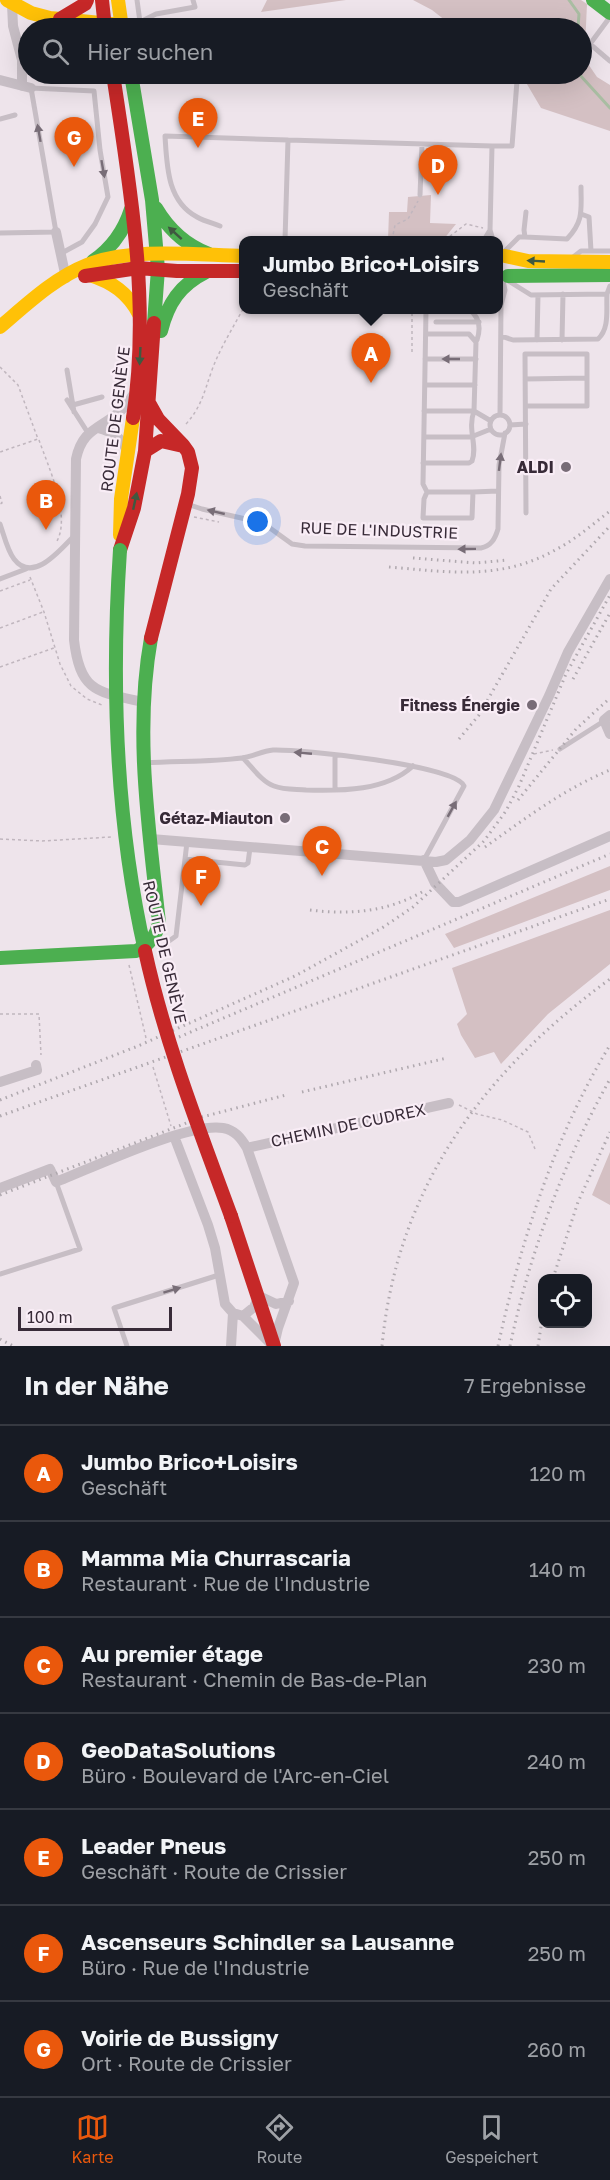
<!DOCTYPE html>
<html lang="de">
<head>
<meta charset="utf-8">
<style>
  body { margin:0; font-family:"Golos Text",sans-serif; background:#20242c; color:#f1f3f6 }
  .controls { position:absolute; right:18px; bottom:18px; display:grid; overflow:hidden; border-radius:12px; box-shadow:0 6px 24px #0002 }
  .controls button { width:54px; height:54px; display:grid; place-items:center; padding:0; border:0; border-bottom:2px solid #363941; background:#171b24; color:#f1f3f6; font:30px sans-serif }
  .scale { position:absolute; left:18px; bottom:15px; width:154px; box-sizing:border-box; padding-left:6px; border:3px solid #382b38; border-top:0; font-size:16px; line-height:21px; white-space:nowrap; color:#382b38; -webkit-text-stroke:4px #f9edf6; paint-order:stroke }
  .you { position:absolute; left:258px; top:522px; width:21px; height:21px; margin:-15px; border:4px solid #fff; border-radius:50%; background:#1a73e8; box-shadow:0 0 0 9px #1a73e833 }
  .badge { display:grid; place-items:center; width:39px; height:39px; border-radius:50%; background:#ea580c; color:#fff; font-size:20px; font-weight:700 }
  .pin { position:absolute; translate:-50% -50px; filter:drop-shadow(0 2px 3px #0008) }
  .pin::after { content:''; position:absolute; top:32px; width:21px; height:18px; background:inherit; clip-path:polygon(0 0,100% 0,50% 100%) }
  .popup { position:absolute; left:239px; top:236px; width:264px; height:78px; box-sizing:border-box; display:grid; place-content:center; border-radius:12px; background:#171b24; filter:drop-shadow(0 2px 4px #0005); font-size:20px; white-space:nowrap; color:#9ea1a6 }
  .popup b { font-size:22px; color:#f1f3f6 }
  .popup::after { content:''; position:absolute; left:50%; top:100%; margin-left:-12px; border:12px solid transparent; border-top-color:#171b24 }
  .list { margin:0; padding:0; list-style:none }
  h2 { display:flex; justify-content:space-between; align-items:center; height:78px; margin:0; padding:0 24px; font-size:26px }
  h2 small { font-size:20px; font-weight:400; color:#9ea1a6 }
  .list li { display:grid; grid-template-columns:39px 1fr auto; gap:18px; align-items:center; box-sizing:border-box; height:96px; padding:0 24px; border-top:2px solid #363941 }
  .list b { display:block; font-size:22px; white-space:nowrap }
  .list p { margin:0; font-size:20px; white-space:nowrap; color:#9ea1a6 }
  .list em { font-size:20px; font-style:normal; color:#9ea1a6 }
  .icon { flex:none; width:33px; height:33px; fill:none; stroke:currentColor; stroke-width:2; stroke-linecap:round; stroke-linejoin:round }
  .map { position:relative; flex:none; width:610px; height:1346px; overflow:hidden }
  .search { position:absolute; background:#171b24; box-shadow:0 6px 24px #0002; left:18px; right:18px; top:18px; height:66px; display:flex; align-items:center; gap:15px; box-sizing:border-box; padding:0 21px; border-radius:33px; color:#9ea1a6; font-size:22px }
  .sheet { height:750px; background:#171b24 }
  nav { display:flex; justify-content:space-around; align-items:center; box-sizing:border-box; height:84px; border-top:2px solid #363941; background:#171b24; font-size:16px; color:#9ea1a6 }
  nav a { display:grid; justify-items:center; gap:3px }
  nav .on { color:#ea580c }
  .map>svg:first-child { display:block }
  .green { fill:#d4c0c3 }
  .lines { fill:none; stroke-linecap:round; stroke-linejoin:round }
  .stream { stroke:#a9bda2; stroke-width:3 }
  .path { stroke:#c0b6be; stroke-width:1.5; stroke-dasharray:3 3; stroke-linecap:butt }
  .lane { stroke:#c7bec5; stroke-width:5 }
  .street { stroke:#c7bec5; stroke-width:10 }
  .fast { stroke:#4caf50; stroke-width:14 }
  .slow { stroke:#ffc107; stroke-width:14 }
  .jam { stroke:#c62828; stroke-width:14 }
  .rail { stroke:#afa8ae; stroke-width:3; stroke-dasharray:1.5 4.5; stroke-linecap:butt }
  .fast-bridge { stroke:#4caf50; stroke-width:14 }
  .jam-bridge { stroke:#c62828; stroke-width:14 }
  .oneway { fill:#786d77 }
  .oneway2 { fill:#3f5940 }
  .poi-dot { fill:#786c77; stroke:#f9edf6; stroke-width:2 }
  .labels { text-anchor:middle; stroke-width:4.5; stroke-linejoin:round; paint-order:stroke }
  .street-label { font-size:16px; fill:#382b38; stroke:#f9edf6 }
  .poi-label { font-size:16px; font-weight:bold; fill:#382b38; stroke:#f9edf6; text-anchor:end }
</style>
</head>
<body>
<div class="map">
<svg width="610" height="1346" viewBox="0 0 610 1346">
  <rect width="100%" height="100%" fill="#eee4eb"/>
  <path class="green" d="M267,0H346L261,12Z
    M413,0H581L587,4L585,47L582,52V28H501L446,21L432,10Z
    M582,55L597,77L610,85V131L541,108L521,74H582Z
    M431,195L430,223L456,224L443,240H388L389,212H407L408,197Z
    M610,866V890L454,948L445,934Z
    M610,910V964L548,1014L501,1064L494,1052L475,1058L461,1035L457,1024L467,1014L452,968Z
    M610,1152V1205L592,1195Z"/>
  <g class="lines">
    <path class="stream" d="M569,0L579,14L578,28
      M579,74L610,108"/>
    <path class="path" d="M392,240L395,225L408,219L418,201
      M445,240L466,224L483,228
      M412,352V310
      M0,367L18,385L38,439L0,452
      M186,424C202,406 204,392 212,370C220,348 233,328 244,307
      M39,440C48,466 71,515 57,541
      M0,496L2,503L0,504
      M194,517L219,522
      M421,539L422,526
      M30,577L44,612L60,664L71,686L87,699L102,705
      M0,591L30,580
      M0,628L43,612
      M0,667L54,648
      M534,754L553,750
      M0,839L42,841L111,837
      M129,965L146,1038
      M0,1014H39L41,1055
      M153,1067L171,1126
      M459,1105L477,1114L502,1120L528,1132L535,1149"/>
    <path class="lane" d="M137,0L140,22L156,14L195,7L193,0
      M610,17L590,44L610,61
      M123,25L140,22
      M0,119L15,115
      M492,146H512L517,81
      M420,195L422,144
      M526,212L524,230L525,237L567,239C584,221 581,210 581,187
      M581,214L589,217L591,251
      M220,226C212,223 204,221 197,217C167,201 167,166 165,136L288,140
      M0,233L56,232L31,88L94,91L100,150L108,197L95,224L82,242L60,254
      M285,240L288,140L492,146L490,230L493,240
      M484,240L490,230
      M504,252L519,237H525
      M572,258L581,251H610
      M507,280L531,295L607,294L610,286
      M426,310L423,484L427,492L424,499L423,518H472L473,492H427
      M470,310C480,318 481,328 477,340
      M436,322H479
      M501,336L513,340L598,339C610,328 606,309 607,294
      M537,340L538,295
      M562,340L563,294
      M425,359H476
      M67,370L74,412
      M525,379L587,378
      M425,385H475
      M67,400L88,433
      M73,405L102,397
      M526,406H587V354H525L526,513
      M424,411H474L491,421
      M500,415L501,305L505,290L503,281
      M490 425a10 10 0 1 1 20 0a10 10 0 1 1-20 0Z
      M510,425L526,424
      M424,437H471L491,429
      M423,463H469L472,461C478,445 467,430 474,411L476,342L469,334H426
      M473,492L498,491
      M187,504L202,509L263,523L292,544L305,546L481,548C491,546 495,539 498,529L499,465L505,433
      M0,524C4,535 7,550 14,559C33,584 60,550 74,536
      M0,579L26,569
      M560,749L604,721
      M243,758C252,767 262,782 274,786C284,790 296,789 306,790C342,791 386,791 413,766
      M145,763C177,761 210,762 242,758C252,757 262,751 273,750C299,749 456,765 464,786L424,860
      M335,790V756
      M185,859L245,865L248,863L250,848
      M156,937L169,941L176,936L187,842
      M0,1274L80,1249L56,1182
      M127,1346L114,1308L219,1275"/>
    <path class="street" d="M12,4L13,26L22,60V86
      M0,80L31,88
      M56,232L66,278
      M136,391C130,399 125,408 117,414C96,430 82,431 76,459L74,640C80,692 97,692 143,702
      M98,428C113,432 121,437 127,451
      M610,715L604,720L610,734
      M151,839L436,862L446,860L470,840L494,810L549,696L568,652L610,579
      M424,860L435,883L453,902H459L610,836
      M0,1082L37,1070L36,1065
      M174,1136L208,1225L215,1248L225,1304L233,1313L243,1316L271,1344
      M247,1148L449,1103
      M0,1188L50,1169L56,1182C92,1168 188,1122 223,1128C235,1130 241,1138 247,1148L294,1283L278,1328L274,1345
      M243,1316L254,1307L259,1296L276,1304L289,1301
      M231,1346L233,1313"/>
    <path class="fast" d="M593,0L610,13
      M131,74L152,200L158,269L154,323
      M156,208C169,230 185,245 209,254
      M93,261C112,248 124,231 131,209
      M508,276L610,275
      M161,331C168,303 180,285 206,272
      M0,958L136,951C149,945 156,937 159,923C149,828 134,733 151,638"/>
    <path class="slow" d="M7,0L31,13L50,18L121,25
      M118,0L122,28
      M505,256L528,261L610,262
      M90,275C112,282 128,293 139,314
      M0,327C26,305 54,278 87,265C132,247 196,255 244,256
      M120,535L121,499L133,418"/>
    <path class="jam" d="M102,0L105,28
      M60,19L85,4L87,0
      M113,74C130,187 151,304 133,418
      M85,276L138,268L177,271H244
      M149,403L158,419L183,445L188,452L192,468L188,494L151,638
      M145,451L161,441L183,446
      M120,550L134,508L145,451L154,323
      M231,1216L274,1346"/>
    <path class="rail" d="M413,558L476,563L508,560
      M389,567C449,572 501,581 557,549C576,539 593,524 610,511
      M573,679L610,613
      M459,739L479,715L551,589L610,526
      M518,800L576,729L610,698
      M485,847C526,818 564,789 610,770
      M310,910C349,915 387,912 422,892
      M179,1037L610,854
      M302,1092L447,1058
      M0,1100L138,1046L295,976L382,928L413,907L484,841L506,811L519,786L566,674L610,595
      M0,1116L610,899
      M0,1195L202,1117L286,1095
      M553,1278L578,1202L610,1132
      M0,1339L13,1346
      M382,1346C397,1187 484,1071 610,979
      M498,1346C521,1241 554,1137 610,1045
      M510,1346C530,1252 563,1163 610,1079
      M538,1346L542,1320"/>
    <path class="fast-bridge" d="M120,550C111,685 115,819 145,951"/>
    <path class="jam-bridge" d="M145,951C165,1042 199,1129 231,1216"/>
  </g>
  <defs><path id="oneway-solid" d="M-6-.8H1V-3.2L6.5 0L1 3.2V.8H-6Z" transform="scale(1.5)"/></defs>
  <g class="oneway">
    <use href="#oneway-solid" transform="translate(39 133) rotate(-100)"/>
    <use href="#oneway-solid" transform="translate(103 169) rotate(80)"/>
    <use href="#oneway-solid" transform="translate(451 359) rotate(-180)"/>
    <use href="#oneway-solid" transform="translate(500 462) rotate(-83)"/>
    <use href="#oneway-solid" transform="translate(216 512) rotate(-167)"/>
    <use href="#oneway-solid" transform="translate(467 549) rotate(179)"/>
    <use href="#oneway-solid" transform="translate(303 753) rotate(-175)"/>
    <use href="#oneway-solid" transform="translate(452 809) rotate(-61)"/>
    <use href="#oneway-solid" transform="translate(172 1290) rotate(-17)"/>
  </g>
  <g class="oneway2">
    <use href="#oneway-solid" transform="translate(175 233) rotate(-138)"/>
    <use href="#oneway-solid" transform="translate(536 261) rotate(-177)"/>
    <use href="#oneway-solid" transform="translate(140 356) rotate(93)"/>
    <use href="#oneway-solid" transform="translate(135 501) rotate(-78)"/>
  </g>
  <g class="poi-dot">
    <circle cx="566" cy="467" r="6"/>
    <circle cx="532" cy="705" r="6"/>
    <circle cx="285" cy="818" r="6"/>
  </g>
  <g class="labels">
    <g class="street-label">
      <text transform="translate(115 419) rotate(-83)" y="6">ROUTE DE GENÈVE</text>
      <text transform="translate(379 530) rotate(2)" y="6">RUE DE L'INDUSTRIE</text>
      <text transform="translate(165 952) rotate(77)" y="6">ROUTE DE GENÈVE</text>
      <text transform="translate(348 1125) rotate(-12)" y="6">CHEMIN DE CUDREX</text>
    </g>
    <g class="poi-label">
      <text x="554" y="473">ALDI</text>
      <text x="520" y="711">Fitness Énergie</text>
      <text x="273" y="824">Gétaz-Miauton</text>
    </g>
  </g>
</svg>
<div class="controls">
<button><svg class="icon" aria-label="locate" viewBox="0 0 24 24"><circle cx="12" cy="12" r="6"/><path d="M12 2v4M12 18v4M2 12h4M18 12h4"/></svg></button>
</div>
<div class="scale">100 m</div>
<div class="you"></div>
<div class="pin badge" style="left:371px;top:383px">A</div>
<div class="popup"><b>Jumbo Brico+Loisirs</b>Geschäft</div>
<div class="pin badge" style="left:46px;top:530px">B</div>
<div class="pin badge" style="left:322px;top:876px">C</div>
<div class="pin badge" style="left:438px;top:195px">D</div>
<div class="pin badge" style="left:198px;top:148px">E</div>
<div class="pin badge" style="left:201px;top:906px">F</div>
<div class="pin badge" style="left:74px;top:167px">G</div>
<div class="search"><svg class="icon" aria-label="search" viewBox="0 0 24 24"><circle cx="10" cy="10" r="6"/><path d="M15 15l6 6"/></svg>Hier suchen</div>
</div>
<section class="sheet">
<h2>In der Nähe<small>7 Ergebnisse</small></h2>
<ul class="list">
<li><span class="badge">A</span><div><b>Jumbo Brico+Loisirs</b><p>Geschäft</p></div><em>120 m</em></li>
<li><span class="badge">B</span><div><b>Mamma Mia Churrascaria</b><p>Restaurant · Rue de l'Industrie</p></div><em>140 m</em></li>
<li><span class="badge">C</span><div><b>Au premier étage</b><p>Restaurant · Chemin de Bas-de-Plan</p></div><em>230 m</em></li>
<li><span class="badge">D</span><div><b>GeoDataSolutions</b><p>Büro · Boulevard de l'Arc-en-Ciel</p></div><em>240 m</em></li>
<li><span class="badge">E</span><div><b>Leader Pneus</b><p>Geschäft · Route de Crissier</p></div><em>250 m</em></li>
<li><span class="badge">F</span><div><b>Ascenseurs Schindler sa Lausanne</b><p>Büro · Rue de l'Industrie</p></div><em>250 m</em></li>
<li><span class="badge">G</span><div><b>Voirie de Bussigny</b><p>Ort · Route de Crissier</p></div><em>260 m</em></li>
</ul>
</section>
<nav>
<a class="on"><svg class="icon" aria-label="map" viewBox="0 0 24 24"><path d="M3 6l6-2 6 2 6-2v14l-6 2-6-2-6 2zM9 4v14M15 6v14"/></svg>Karte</a>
<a><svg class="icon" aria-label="directions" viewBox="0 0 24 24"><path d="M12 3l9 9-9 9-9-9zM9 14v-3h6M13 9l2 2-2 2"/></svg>Route</a>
<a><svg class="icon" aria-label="saved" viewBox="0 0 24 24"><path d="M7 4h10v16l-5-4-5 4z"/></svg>Gespeichert</a>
</nav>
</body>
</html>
